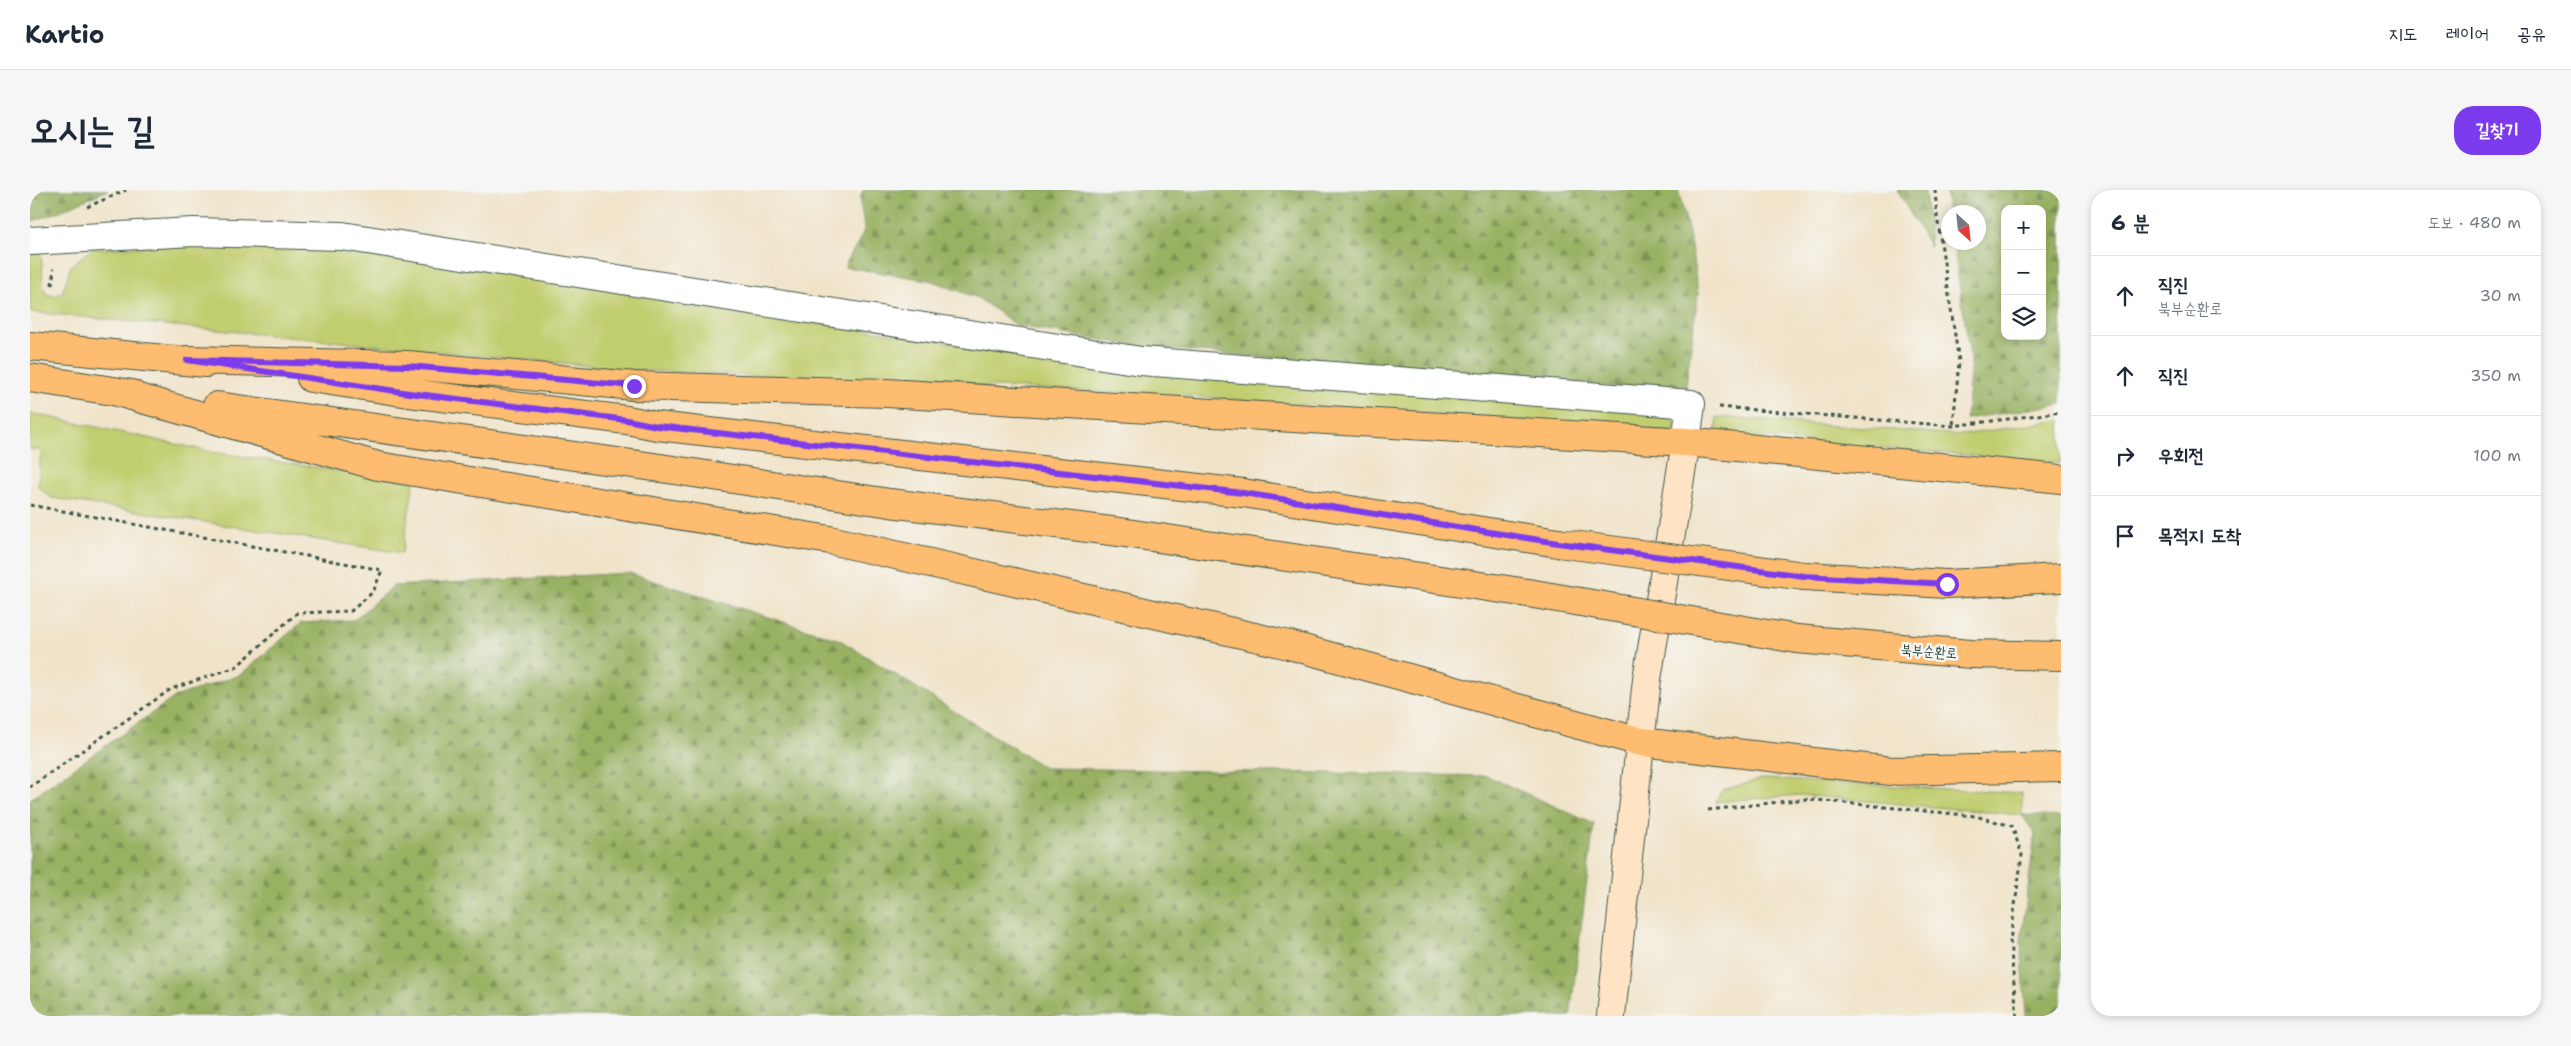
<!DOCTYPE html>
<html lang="ko">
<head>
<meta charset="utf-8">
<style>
  body { margin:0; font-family:"Shantell Sans","Poor Story",sans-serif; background:#f6f6f7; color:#1f2937 }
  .controls { position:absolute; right:15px; top:15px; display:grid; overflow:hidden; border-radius:10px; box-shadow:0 2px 8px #0003 }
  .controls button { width:45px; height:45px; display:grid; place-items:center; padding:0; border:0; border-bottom:1px solid #e0e1e3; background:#fff; color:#1f2937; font:25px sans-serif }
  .compass { position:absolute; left:1911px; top:15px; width:45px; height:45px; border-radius:50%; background:#fff; box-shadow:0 2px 8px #0003; rotate:153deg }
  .stop { position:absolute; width:15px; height:15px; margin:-11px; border:4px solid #7c3aed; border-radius:50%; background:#fff }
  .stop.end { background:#7c3aed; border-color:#fff; box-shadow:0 1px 5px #0008 }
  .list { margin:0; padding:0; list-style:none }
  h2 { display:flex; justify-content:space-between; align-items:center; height:65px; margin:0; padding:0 20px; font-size:21px }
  h2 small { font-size:16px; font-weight:400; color:#747a83 }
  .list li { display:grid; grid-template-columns:32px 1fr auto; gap:15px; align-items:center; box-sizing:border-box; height:80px; padding:0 20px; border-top:1px solid #e0e1e3 }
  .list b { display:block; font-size:19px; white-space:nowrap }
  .list p { margin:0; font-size:16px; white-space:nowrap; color:#747a83 }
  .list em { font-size:16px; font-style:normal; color:#747a83 }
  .icon { flex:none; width:28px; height:28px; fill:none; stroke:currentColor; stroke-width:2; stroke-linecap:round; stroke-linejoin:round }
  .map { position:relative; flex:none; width:2031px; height:826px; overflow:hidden; border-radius:20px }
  header { display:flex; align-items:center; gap:30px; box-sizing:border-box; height:70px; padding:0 25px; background:#fff; border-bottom:1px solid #e0e1e3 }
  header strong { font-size:24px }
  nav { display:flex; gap:28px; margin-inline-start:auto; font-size:18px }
  .intro { display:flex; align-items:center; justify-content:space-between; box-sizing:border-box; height:120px; padding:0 30px }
  h1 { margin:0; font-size:35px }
  .button { padding:12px 22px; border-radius:20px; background:#7c3aed; color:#fff; font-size:18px; font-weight:700 }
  main { display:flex; gap:30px; padding:0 30px }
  aside { flex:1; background:#fff; border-radius:20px; box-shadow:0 2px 8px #0003 }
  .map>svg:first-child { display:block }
  .green { fill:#c1ce70; stroke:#708652 }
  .forest { fill:url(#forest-firs); stroke:#5c774b; fill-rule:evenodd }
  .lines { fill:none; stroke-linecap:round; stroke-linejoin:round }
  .minor-casing { stroke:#3e564a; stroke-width:30 }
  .secondary-casing { stroke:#3e564a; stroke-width:30 }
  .primary-casing { stroke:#3e564a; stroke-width:30 }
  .path { stroke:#3e564a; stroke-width:3; stroke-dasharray:4 4; stroke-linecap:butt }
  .minor { stroke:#fff; stroke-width:28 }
  .secondary { stroke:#fee4c5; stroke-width:28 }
  .primary { stroke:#fdbc6f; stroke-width:28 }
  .primary-bridge-casing { stroke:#3e564a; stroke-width:30; stroke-linecap:butt }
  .primary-bridge { stroke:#fdbc6f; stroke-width:28 }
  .route { stroke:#7c3aed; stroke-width:6 }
  .labels { text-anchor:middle; stroke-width:5; stroke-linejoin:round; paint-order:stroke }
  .street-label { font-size:14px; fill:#1f3d34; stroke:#f6f6f2 }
</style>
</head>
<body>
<header>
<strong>Kartio</strong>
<nav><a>지도</a><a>레이어</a><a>공유</a></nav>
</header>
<div class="intro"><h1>오시는 길</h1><a class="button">길찾기</a></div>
<main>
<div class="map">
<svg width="2031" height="826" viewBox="0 0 2031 826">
  <defs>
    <pattern id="forest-firs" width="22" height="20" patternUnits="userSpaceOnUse" patternTransform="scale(1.25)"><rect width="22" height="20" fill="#98b162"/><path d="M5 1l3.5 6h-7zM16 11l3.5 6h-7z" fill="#7b9152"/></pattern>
  </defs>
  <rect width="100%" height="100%" fill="#f6f6f2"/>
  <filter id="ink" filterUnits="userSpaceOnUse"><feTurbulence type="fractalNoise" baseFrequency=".02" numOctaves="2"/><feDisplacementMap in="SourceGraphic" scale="10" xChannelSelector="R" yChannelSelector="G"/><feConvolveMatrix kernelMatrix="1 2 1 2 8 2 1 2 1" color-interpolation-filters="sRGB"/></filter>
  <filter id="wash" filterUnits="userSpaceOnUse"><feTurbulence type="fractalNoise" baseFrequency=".0096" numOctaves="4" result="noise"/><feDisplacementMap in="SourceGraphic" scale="20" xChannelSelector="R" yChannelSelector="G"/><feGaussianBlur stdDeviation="1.12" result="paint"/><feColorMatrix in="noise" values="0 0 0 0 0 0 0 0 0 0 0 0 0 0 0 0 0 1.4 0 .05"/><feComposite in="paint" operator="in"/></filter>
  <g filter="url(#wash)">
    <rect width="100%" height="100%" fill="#f0e3c8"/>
    <path class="green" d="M163,54L310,58L1109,182L1634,221L1645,229V242L1143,205L603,180L0,122V62H9C16,77 9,90 16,104L24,106L32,103L41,76L61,59Z
      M0,223L183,262L384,292L372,363L22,308L8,297L11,260L0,259Z
      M1687,227L1931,245L2031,230V273L1686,244Z
      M1733,589L1992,603V625L1770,605L1685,612L1692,600Z"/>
    <path class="forest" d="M0,0H78L23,24L0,32Z
      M833,0H1648L1659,43L1668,103L1655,203L1113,157L988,136L948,108L899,90L815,77C818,67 834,45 834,39C834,25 827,13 833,0Z
      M1867,0H1895L1900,57Z
      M1916,0H2031V214L1936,229L1941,172L1923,53L1949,52V22H1919L1918,26ZM1975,19H2012V146H1975Z
      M599,383L810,450L1015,578L1457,586L1564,634L1540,826H0V609L145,507L210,485L271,433L324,430L363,396Z
      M1992,625L2031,627V826H1996L1991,751L2005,644Z"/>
  </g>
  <g filter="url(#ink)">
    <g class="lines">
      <g class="minor-casing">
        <path id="minor" d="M0,51L163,42L312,46L1111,171L1661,214L1656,252"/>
      </g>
      <g class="secondary-casing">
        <path id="secondary" d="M1581,826L1617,489L1656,252"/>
      </g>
      <g class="primary-casing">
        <path id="primary" d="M0,156L176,173
          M157,170L378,175L604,196L857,203L1656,252L2031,289
          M0,188L102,204
          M281,188L379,203L597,230L627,236L1213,303L1528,353
          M84,201L348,276L800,350L1259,455L1611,552L1861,581L2031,577
          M187,216L624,277L860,313L1089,342L1498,403
          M1774,386L1917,394L2031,388
          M1767,449L1941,464L2031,466"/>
      </g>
      <path class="path" d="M1905,0L1907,26L1929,172L1923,236
        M57,17L96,0
        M22,95L24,78
        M1689,217L1923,236L2031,222
        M0,315L352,380L343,402L321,421L267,423L206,477L141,499L0,597
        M1678,620L1776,609L1945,626L1982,636L1992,665L1980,751L1987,826"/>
      <use href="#minor" class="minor"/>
      <use href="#secondary" class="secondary"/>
      <use href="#primary" class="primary"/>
      <g class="primary-bridge-casing">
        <path id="primary-bridge" d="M1528,353L1774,386
          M1498,403L1767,449"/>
      </g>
      <use href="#primary-bridge" class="primary-bridge"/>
    </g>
  </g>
  <g class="lines" filter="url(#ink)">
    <path class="route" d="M604,196L378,176L157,170L379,203L597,230L627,236L1213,303L1528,353L1774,386L1917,394"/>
  </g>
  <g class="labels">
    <g class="street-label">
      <text transform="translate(1899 461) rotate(4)" y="5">북부순환로</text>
    </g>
  </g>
</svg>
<div class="controls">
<button>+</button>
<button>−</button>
<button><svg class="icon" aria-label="layers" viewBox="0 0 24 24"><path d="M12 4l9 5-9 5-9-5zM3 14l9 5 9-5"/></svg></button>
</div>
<svg class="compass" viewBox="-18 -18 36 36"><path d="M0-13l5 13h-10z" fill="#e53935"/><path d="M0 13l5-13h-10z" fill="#747a83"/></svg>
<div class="stop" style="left:1917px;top:394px"></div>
<div class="stop end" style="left:604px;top:196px"></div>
</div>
<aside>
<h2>6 분<small>도보 · 480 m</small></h2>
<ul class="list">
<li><svg class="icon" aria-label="ahead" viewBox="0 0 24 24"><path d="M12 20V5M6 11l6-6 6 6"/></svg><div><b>직진</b><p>북부순환로</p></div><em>30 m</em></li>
<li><svg class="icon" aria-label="ahead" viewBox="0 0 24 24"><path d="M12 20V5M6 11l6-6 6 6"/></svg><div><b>직진</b></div><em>350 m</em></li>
<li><svg class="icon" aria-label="right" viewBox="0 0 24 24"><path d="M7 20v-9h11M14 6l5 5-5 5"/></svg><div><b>우회전</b></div><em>100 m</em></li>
<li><svg class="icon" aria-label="arrive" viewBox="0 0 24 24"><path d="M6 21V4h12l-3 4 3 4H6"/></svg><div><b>목적지 도착</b></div></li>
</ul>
</aside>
</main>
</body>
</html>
